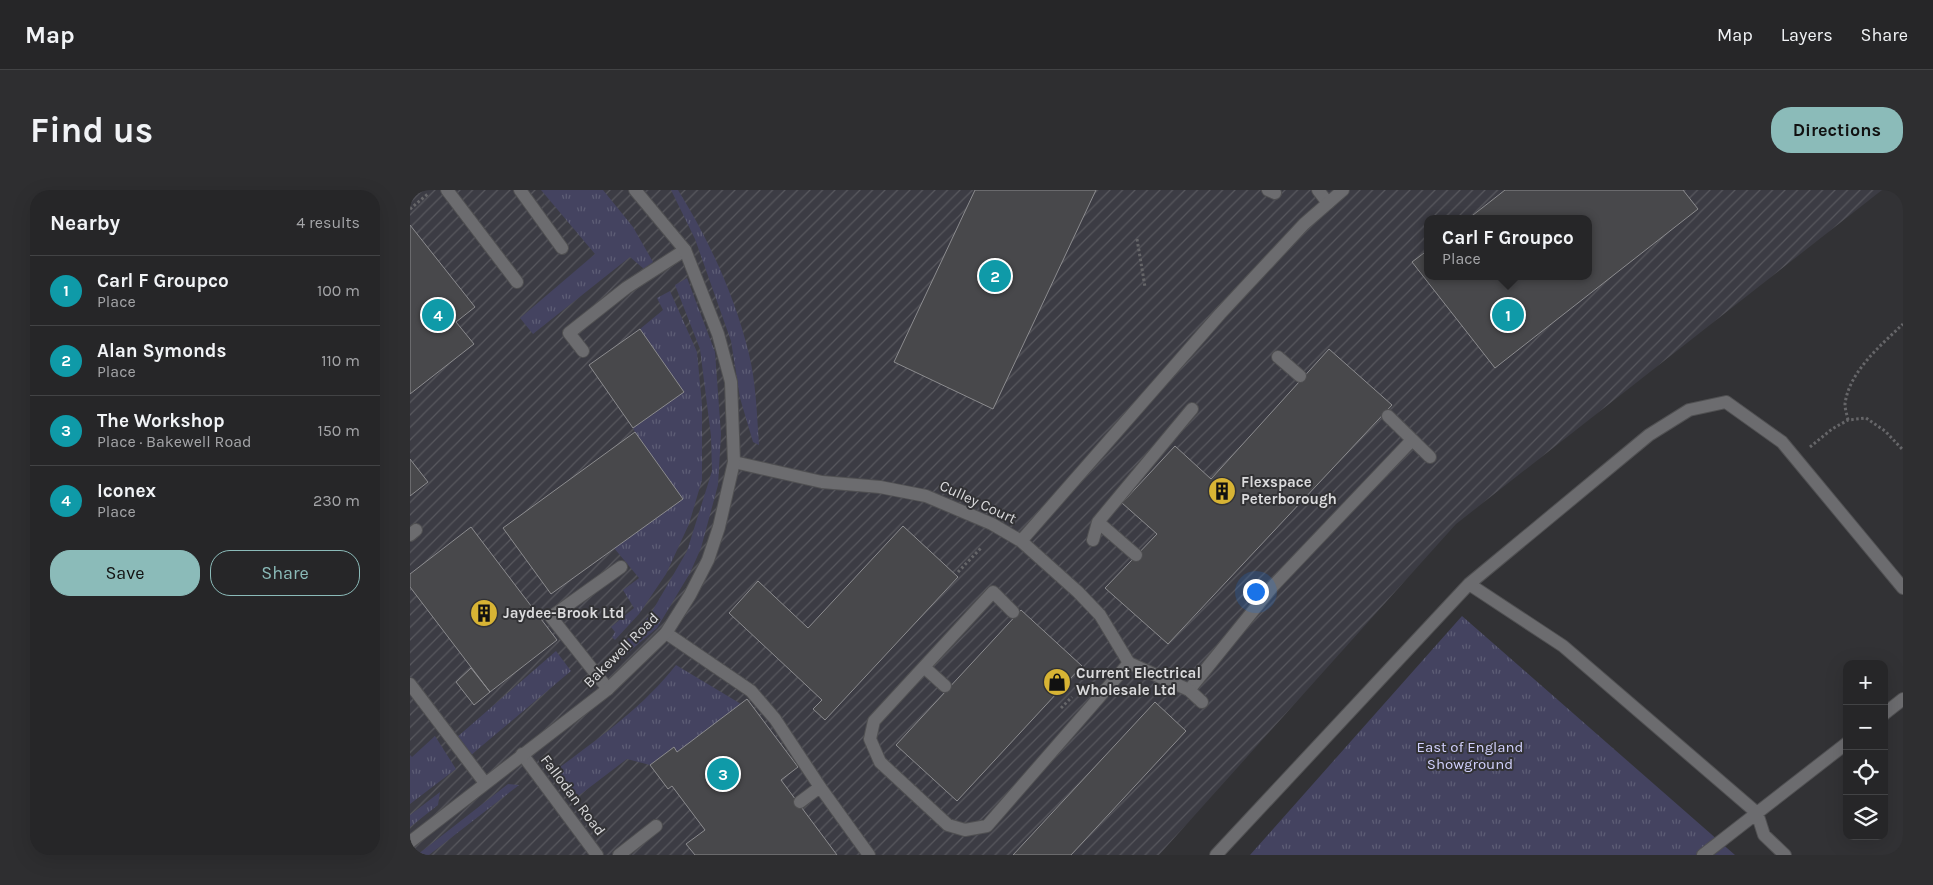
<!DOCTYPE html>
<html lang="en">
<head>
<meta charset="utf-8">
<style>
  body { margin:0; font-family:Karla,sans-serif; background:#2e2e30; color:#f1f3f6 }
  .controls { position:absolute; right:15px; bottom:15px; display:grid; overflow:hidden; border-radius:10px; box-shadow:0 5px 20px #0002 }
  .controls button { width:45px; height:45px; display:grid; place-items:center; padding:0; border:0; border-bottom:1px solid #424345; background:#262628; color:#f1f3f6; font:25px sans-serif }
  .you { position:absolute; left:845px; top:401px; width:18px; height:18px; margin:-12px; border:4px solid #fff; border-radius:50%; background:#1a73e8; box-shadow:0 0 0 8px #1a73e833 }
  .badge { display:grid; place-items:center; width:32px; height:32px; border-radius:50%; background:#8bbbb9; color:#fff; font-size:16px; font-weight:700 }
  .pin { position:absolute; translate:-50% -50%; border:2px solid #fff; box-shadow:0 1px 5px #0006 }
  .popup { position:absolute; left:1014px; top:25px; width:168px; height:65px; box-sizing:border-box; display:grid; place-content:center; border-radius:10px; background:#262628; filter:drop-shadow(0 1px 4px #0005); font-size:16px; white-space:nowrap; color:#a4a5a8 }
  .popup b { font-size:19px; color:#f1f3f6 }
  .popup::after { content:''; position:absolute; left:50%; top:100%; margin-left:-10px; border:10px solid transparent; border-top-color:#262628 }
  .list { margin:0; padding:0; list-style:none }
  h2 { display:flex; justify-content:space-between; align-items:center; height:65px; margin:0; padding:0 20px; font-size:21px }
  h2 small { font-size:16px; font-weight:400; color:#a4a5a8 }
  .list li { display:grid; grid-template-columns:32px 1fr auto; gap:15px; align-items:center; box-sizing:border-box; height:70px; padding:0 20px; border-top:1px solid #424345 }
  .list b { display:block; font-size:19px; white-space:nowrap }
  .list p { margin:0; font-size:16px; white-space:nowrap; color:#a4a5a8 }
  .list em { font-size:16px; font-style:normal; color:#a4a5a8 }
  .actions { display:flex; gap:10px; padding:15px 20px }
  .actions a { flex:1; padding:11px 0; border:1px solid #8bbbb9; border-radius:20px; text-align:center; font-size:18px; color:#8bbbb9 }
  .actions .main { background:#8bbbb9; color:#111 }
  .icon { flex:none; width:28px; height:28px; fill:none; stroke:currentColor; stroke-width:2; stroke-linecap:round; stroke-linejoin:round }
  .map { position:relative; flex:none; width:1493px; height:665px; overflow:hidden; border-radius:20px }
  header { display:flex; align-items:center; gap:30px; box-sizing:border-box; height:70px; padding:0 25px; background:#262628; border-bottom:1px solid #424345 }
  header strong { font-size:24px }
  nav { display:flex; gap:28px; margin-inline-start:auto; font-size:18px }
  .intro { display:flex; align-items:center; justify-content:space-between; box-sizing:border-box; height:120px; padding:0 30px }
  h1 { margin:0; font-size:35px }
  .button { padding:12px 22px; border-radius:20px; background:#8bbbb9; color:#111; font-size:18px; font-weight:700 }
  main { display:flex; gap:30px; padding:0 30px }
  aside { flex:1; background:#262628; border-radius:20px; box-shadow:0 5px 20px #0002 }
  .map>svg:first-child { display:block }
  .industrial { fill:url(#industrial-furrows); fill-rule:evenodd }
  .grass { fill:url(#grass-tufts) }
  .building { fill:#48484b; stroke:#8c8c8f }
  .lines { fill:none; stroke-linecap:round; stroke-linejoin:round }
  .service-casing { stroke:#505052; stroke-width:14 }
  .minor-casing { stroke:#505052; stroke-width:14 }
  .tertiary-casing { stroke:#505052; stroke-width:14 }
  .path { stroke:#666669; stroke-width:3; stroke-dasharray:2.5 2.5; stroke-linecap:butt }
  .service { stroke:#6c6c6f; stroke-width:12 }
  .minor { stroke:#6c6c6f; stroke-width:12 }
  .tertiary { stroke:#6c6c6f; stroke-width:12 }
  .labels { text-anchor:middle; stroke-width:4; stroke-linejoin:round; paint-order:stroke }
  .poi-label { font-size:15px; font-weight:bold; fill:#dadadc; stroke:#323235; text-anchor:start }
  .street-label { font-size:15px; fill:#dadadc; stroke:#323235 }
  .park-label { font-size:15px; fill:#d2d1fe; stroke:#323235 }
</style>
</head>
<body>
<header>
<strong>Map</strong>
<nav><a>Map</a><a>Layers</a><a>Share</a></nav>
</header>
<div class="intro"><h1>Find us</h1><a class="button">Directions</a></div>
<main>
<aside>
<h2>Nearby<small>4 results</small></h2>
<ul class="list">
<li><span class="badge" style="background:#0f9aa8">1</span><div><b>Carl F Groupco</b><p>Place</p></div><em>100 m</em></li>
<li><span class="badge" style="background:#0f9aa8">2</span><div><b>Alan Symonds</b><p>Place</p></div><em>110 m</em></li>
<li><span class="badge" style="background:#0f9aa8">3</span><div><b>The Workshop</b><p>Place · Bakewell Road</p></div><em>150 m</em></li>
<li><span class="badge" style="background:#0f9aa8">4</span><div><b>Iconex</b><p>Place</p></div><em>230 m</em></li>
</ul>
<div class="actions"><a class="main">Save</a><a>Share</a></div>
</aside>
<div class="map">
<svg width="1493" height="665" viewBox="0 0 1493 665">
  <defs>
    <pattern id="industrial-furrows" width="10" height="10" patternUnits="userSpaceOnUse" patternTransform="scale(1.25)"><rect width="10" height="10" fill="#3c3c44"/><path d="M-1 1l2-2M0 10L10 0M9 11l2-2" fill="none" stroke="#58585e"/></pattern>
    <pattern id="grass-tufts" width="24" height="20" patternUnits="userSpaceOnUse" patternTransform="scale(1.25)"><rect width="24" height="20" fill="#444360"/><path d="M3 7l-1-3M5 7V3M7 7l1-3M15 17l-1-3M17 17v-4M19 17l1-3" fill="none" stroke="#5e5e76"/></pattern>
  </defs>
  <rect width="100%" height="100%" fill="#323235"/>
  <path class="industrial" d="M0,0H1472L1046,334L749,665H0ZM1018,29H1178V86H1018Z"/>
  <path class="grass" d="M131,0H193L223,37L243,72L234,79L220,67L123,144L110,128L185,64Z
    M261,0H268C299,50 325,106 339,164C346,193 347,225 349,255L343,252L330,208L321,151L285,49Z
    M277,88L305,162L311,244L308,295L291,358L280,383L247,438L199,479L194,474L240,425L277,361L302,281L301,246L290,159L265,95Z
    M260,101L287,162L292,215V290L279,334L256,384L229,424L205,450L202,447L205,442L201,437L224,418L213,400L229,388L204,358L225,242L223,238L274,202L230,139L253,120L247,108Z
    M1052,426L1325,665H840Z
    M146,461L161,481L61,565L46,548Z
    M266,475L331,514L267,562L264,557L240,575L217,569L167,607L146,580C189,548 233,517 266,475Z
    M25,546L46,579L0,614V565L2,567Z
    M98,594L109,595L19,665H7Z
    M30,602L28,615L0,637V625Z"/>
  <path class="building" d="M565,0H686L583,219L484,172Z
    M1095,0H1273L1288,19L1085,178L1002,72L1018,60V86H1178V29H1058Z
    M0,35L65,117L46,132L64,154L0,204Z
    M230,139L274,202L223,238L179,175Z
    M919,159L982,215L758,454L695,398L747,344L712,313L765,256L801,289Z
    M225,242L273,309L141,404L93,338Z
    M0,269L18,292L0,306Z
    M493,336L548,387L415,530L403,519L412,510L319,423L348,391L398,438Z
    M61,337L147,450L80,502L0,397V384Z
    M611,420L672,476L547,611L486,555Z
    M61,478L80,502L64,515L46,492Z
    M337,509L388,577L371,590L427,665H285L276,654L295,640L262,596L258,599L240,575L264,557L267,562Z
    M745,512L776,541L661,665H603Z"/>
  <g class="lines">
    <g class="service-casing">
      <path id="service" d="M37,0L107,92
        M110,0L152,58
        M858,0L865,3
        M908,0L918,13
        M173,161L159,143L216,98L275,60
        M868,167L890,186
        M978,226L1020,267
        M0,345L6,340
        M683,350L688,332
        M726,365L688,332L782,219
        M1059,394L1153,456L1347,623L1293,665
        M603,422L583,402L464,531L460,549L470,572L538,635L555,640L577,636L719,473
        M256,443L341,501L365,529L410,597L459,665
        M514,477L535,496
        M0,494L75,593
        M198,499L141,427L211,377
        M779,500L864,395L1002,250
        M1474,524L1493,509
        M390,612L410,597
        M209,665L246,636
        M806,665L1059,394L1239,245L1279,220L1316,212L1372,252L1493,398
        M1375,665L1354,645L1347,623L1437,553"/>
    </g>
    <g class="minor-casing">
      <path id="minor" d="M324,272L412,292L470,297L516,306L582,334L611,351L668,402L690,425L719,473L779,500L792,512
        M611,351L810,124L894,34L933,0
        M112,564L187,665"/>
    </g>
    <g class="tertiary-casing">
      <path id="tertiary" d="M0,652L198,499L256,443L280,405L298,370L309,337L324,272L321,192L308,144L275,60L225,0"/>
    </g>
    <path class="path" d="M0,19L19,3
      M727,49L735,97
      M1438,230C1437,225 1435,219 1435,214C1439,182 1470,156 1493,134
      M1400,257L1422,239L1438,230L1456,228L1475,241L1493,260
      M548,382L572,357
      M651,518L662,507"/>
    <use href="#service" class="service"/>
    <use href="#minor" class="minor"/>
    <use href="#tertiary" class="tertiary"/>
  </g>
  <defs>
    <g id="building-disc" transform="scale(1.4375)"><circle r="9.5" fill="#d8b434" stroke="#323235"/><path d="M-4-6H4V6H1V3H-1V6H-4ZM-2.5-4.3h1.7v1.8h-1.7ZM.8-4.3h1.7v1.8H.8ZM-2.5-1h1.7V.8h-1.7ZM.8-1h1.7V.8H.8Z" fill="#111"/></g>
    <g id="shop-disc" transform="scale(1.4375)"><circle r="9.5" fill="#d8b434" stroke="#323235"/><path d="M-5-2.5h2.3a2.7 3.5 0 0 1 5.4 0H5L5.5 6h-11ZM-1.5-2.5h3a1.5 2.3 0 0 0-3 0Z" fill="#111"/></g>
  </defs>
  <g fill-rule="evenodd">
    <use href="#building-disc" x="812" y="301"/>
    <use href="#building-disc" x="74" y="423"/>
    <use href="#shop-disc" x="647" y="492"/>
  </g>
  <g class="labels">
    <g class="poi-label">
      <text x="831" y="297">Flexspace<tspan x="831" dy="17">Peterborough</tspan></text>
      <text x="93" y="428">Jaydee-Brook Ltd</text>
      <text x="666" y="488">Current Electrical<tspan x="666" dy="17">Wholesale Ltd</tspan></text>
    </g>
    <g class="street-label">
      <text transform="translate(568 312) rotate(25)" y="5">Culley Court</text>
      <text transform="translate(211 460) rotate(-45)" y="5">Bakewell Road</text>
      <text transform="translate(163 605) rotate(53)" y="5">Fallodan Road</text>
    </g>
    <g class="park-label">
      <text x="1060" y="562">East of England<tspan x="1060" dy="17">Showground</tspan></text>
    </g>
  </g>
</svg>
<div class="controls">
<button>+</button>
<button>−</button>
<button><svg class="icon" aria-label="locate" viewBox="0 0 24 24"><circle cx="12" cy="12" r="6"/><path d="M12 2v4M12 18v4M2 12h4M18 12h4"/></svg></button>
<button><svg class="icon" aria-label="layers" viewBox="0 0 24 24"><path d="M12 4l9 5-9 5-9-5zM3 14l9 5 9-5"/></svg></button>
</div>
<div class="you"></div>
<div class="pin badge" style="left:1098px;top:125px;background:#0f9aa8">1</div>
<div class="popup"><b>Carl F Groupco</b>Place</div>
<div class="pin badge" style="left:585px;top:86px;background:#0f9aa8">2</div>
<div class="pin badge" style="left:313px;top:584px;background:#0f9aa8">3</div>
<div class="pin badge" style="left:28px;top:125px;background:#0f9aa8">4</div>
</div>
</main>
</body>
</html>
